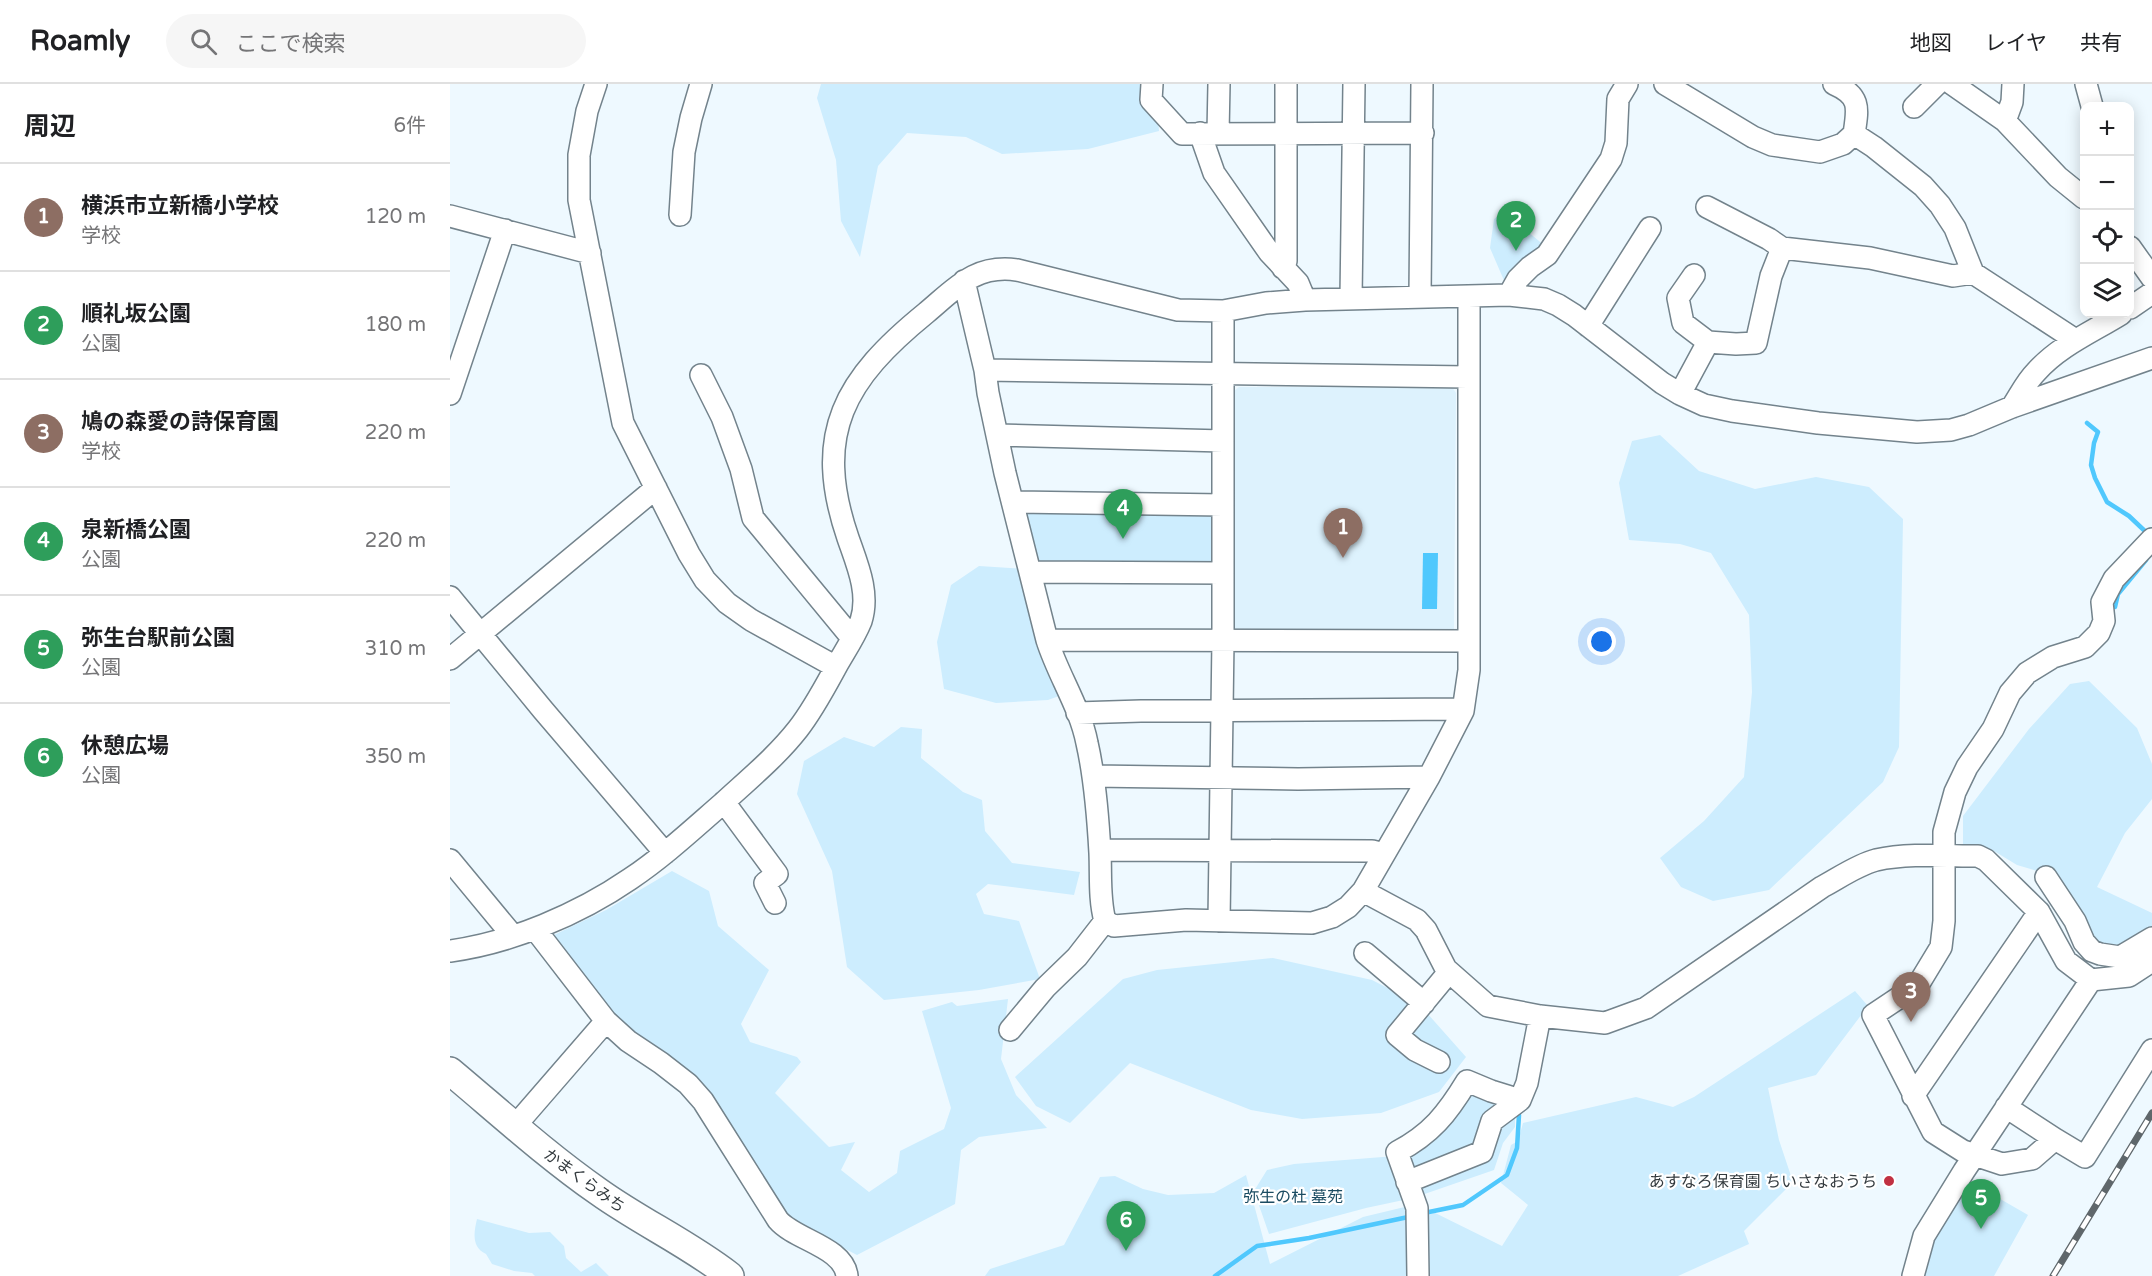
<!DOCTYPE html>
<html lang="ja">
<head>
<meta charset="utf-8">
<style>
  body { margin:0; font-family:"Varela Round","Noto Sans JP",sans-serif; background:#f6f6f6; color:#202124 }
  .controls { position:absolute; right:18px; top:18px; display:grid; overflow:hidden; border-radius:12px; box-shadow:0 3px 15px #0003 }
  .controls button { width:54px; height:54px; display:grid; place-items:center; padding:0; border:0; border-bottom:2px solid #e0e0e0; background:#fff; color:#202124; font:30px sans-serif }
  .you { position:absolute; left:1152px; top:558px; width:21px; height:21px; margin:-15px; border:4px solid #fff; border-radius:50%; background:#1a73e8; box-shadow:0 0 0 9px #1a73e833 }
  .badge { display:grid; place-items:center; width:39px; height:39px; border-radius:50%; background:#c13142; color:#fff; font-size:20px; font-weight:700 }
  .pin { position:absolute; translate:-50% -50px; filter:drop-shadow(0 2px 3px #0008) }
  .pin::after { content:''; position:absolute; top:32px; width:21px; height:18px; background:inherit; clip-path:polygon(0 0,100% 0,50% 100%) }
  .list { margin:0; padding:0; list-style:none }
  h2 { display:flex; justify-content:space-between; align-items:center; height:78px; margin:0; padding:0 24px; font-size:26px }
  h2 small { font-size:20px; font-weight:400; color:#757577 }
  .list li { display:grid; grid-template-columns:39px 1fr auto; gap:18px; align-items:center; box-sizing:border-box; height:108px; padding:0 24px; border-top:2px solid #e0e0e0 }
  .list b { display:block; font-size:22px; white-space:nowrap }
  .list p { margin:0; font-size:20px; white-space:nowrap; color:#757577 }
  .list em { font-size:20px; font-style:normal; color:#757577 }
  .icon { flex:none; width:33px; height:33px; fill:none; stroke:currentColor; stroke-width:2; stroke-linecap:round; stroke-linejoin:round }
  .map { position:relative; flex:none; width:1702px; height:1192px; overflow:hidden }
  header { display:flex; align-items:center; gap:36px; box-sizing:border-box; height:84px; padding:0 30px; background:#fff; border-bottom:2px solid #e0e0e0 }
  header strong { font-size:28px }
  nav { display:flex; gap:33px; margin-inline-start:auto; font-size:21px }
  .search { width:420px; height:54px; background:#f6f6f6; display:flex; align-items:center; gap:15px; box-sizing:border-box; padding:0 21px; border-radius:33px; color:#757577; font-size:22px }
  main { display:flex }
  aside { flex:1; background:#fff }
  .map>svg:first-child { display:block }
  .built { fill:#ddf2fd }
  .green { fill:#cdedfe }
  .water { fill:#50c8fd }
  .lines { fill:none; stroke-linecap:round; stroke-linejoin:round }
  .stream { stroke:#50c8fd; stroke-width:4.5 }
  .minor-casing { stroke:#73838c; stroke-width:24 }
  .major-casing { stroke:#73838c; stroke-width:30 }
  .minor { stroke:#fff; stroke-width:21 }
  .major { stroke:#fff; stroke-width:27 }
  .rail-casing { stroke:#5f676b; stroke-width:7 }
  .rail { stroke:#fff; stroke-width:4.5; stroke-dasharray:14; stroke-linecap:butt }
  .poi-dot { fill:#c13142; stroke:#fff; stroke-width:2 }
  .labels { text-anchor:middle; stroke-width:4.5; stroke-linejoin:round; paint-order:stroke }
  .street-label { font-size:16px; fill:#333a3e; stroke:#fff }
  .poi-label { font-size:16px; fill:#333a3e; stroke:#fff; text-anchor:end }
  .park-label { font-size:16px; fill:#1b4c62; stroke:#fff }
</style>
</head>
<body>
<header>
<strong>Roamly</strong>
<div class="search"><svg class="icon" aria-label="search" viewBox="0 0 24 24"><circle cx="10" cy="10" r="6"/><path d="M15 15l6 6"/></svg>ここで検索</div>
<nav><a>地図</a><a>レイヤ</a><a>共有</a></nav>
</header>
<main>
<aside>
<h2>周辺<small>6件</small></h2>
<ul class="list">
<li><span class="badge" style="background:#8d6e63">1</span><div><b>横浜市立新橋小学校</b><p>学校</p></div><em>120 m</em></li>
<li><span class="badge" style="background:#2e9e5b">2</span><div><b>順礼坂公園</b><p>公園</p></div><em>180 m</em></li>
<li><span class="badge" style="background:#8d6e63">3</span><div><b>鳩の森愛の詩保育園</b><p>学校</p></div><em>220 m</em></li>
<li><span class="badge" style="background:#2e9e5b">4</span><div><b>泉新橋公園</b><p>公園</p></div><em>220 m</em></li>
<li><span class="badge" style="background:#2e9e5b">5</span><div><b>弥生台駅前公園</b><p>公園</p></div><em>310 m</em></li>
<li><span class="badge" style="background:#2e9e5b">6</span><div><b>休憩広場</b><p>公園</p></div><em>350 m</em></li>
</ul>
</aside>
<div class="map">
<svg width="1702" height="1192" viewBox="0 0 1702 1192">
  <rect width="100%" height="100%" fill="#eef9ff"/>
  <path class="built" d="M789,303H1002L1006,309L1004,545L1000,549L787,548L783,544L782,404L784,307Z"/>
  <path class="green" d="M371,0H693L708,35L709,47L638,65L552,70L516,53L457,49L428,82L410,173L391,137L386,76L367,14Z
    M1054,128L1095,162L1056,201L1040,164L1044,135Z
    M1210,351L1249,387L1305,405L1366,393L1419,403L1453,435L1449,663L1433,698L1319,806L1263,817L1231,803L1210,774L1254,737L1294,693L1302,608L1299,531L1261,469L1230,460L1179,456L1169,399L1182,357Z
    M573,425L767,428L766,483L585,482Z
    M529,482L577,485L609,612L598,616L546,619L494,605L487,558L501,501Z
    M1639,597L1687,644L1702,680V715L1675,749L1647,803L1702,829V849L1681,864L1644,863L1608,793L1567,781L1544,767L1513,761V732L1579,645L1620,600Z
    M451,643L472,645L471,674L513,708L532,716L535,747L562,779L630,788L624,811L538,800L526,810L534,830L569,837L590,895L529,906L434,916L397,883L382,787L347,710L354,677L394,653L424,663Z
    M222,787L259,807L268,842L319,886L291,940L300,958L347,973L351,978L325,1009L379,1063L405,1058L391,1086L419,1108L447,1089L450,1067L494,1045L501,1024L472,927L502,918L507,922L558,915L551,975L566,1011L597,1044L529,1053L511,1066L505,1120L407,1171L341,1137L186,952L150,916L104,851L156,826Z
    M823,874L922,896L969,920L1016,973L989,1008L931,1029L852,1035L801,1026L680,979L620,1039L586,1022L565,993L673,895L707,886Z
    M1405,907L1418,922L1366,991L1318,1004L1329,1056L1343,1098L1294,1147L1299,1160L1228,1192H535L540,1185L614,1161L650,1093L665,1092L693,1105L718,1111L764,1109L796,1091L820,1180L913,1133L967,1120L1052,1162L1078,1121L1051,1099L1061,1061L1068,1057L1073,1039L1186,1013L1223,1023L1244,1013Z
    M1020,1010L1065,1024V1043L1053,1059L1044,1086L963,1114L916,1124L819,1150L804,1107L817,1086L844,1080L958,1071Z
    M1519,1097L1578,1131L1544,1192H1475L1483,1159Z
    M27,1135L79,1149L100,1148L114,1162L116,1174L131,1188L146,1179L159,1192H85L82,1189L64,1187L42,1180L36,1170C21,1163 24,1148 27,1135Z"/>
  <path class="water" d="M973,469H988L987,525H972Z"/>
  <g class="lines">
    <path class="stream" d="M1637,339L1648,348L1644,359L1641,381L1645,394L1657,418L1679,432L1698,450
      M1665,523L1668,510L1696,476
      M974,1129L1013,1121L1057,1091L1067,1064L1069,1031
      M765,1192L807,1162L859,1154L963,1132"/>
    <g class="minor-casing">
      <path id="minor" d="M146,0L137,27L129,71V116L173,339L239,470L255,496L277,519L301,536L386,583
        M702,0L701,16L732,50L973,49
        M1215,0L1303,53L1322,61L1370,68L1393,60L1404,50C1408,24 1411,12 1384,0
        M1502,0L1555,37L1608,93L1634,114
        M1636,0L1642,22
        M1464,23L1487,0
        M1555,37L1562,18L1563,0
        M750,49L764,89L819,168L848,199L855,216
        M768,49L769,0
        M1404,50L1424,63L1473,102L1490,121L1505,144L1523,189L1624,255
        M1257,123L1319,155L1332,164L1420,174L1503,192L1523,189
        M230,131L234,68L241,34L251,0
        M0,132L140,169
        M1680,163L1702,194
        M833,184L836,177V0
        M1244,191L1228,214L1233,239L1258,258
        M514,197L535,286L538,309L555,389L597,556C608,591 630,623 637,659C645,694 648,733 650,769C651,792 649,815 655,837L664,842L736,836L862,839L882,833L898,823L913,807L979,693L1013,627L1019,586V212
        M1059,211L1068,195L1080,183L1097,171L1161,75L1166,59L1168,15L1177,0
        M970,212L972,0
        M901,214L904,0
        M1680,224L1702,209
        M1138,242L1200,144
        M535,286L1018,293
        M251,291L272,333L291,385L303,434L402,554
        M0,310L55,146
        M1230,310L1258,258L1286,260L1306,259L1321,192L1332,164
        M1562,323C1570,311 1576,298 1586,288C1609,262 1642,248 1671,230
        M548,351L773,357
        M564,418L773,421
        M1702,455L1664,495L1652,518L1654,537L1649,549L1635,563L1603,573L1577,589L1560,609L1543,645L1517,683L1505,708L1494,748V837L1491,863L1468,901L1423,931L1483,1048L1513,1067L1552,1080L1582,1075L1605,1055L1635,1073L1702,966
        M581,488L773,489
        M0,513L93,626L215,769
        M597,556L1018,557
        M0,575L206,404
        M627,629L691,627L1013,625
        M643,692L848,695L979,693
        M274,718L327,790L315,799L325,819
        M650,766L922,767L934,770
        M0,776L63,852
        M1596,793L1625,837L1634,858L1642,867L1650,870L1670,873L1702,854
        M913,807L967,836L976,846L996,885L1038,922L1090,932L1155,939L1196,924L1372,803C1389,794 1407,781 1426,776C1459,769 1495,772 1528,772L1536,776L1589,828L1616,877L1641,896L1679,892L1702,877
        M769,837L773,556V227
        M85,845L156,937
        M0,867C61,859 129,830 180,795C213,773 243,745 273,719C299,695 326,673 348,645C363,626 375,603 387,581C395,567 405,552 411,537C420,509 407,480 398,454C362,349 395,295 476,229C506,204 525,180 567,186L728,226L773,227L816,219L855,216L1059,211L1094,215L1108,221L1124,231L1212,299L1230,310L1254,321L1282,327L1368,339L1467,348L1501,346L1519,341L1562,323L1702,274
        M915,869L974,919
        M560,946L595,904L627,873L655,837
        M989,978L965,966L947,951L999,888
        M1463,1012L1589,828
        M1556,1023L1605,1055
        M65,1042L156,937L178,957L211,979L238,1000L253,1017L328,1136C345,1156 394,1163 397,1192
        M957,1098L1032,1068L1042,1037L1070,1016
        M968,1192L967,1124L947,1068C981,1050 997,1030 1017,997L1041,1007L1070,1016L1077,999L1090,932
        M1463,1192L1474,1152L1514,1087L1641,896"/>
    </g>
    <g class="major-casing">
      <path id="major" d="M0,987C49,1028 96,1071 149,1108C191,1138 239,1160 280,1192"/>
    </g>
    <use href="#minor" class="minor"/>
    <use href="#major" class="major"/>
    <g class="rail-casing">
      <path id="rail" d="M1603,1192L1702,1029"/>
    </g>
    <use href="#rail" class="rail"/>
  </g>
  <circle class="poi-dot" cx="1439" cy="1097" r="6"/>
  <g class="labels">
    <g class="street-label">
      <text transform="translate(135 1096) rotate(36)" y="6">かまくらみち</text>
    </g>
    <g class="poi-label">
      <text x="1427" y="1103">あすなろ保育園 ちいさなおうち</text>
    </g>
    <g class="park-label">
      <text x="843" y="1118">弥生の杜 墓苑</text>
    </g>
  </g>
</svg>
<div class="controls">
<button>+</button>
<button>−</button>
<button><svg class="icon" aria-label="locate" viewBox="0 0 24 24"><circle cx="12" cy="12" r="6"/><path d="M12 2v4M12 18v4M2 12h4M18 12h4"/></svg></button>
<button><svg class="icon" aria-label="layers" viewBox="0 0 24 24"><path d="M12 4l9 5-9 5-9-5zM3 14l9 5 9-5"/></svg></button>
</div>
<div class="you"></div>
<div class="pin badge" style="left:893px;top:474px;background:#8d6e63">1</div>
<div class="pin badge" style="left:1066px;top:167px;background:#2e9e5b">2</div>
<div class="pin badge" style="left:1461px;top:938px;background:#8d6e63">3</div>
<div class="pin badge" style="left:673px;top:455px;background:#2e9e5b">4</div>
<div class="pin badge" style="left:1531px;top:1145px;background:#2e9e5b">5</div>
<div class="pin badge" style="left:676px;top:1167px;background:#2e9e5b">6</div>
</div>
</main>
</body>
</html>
